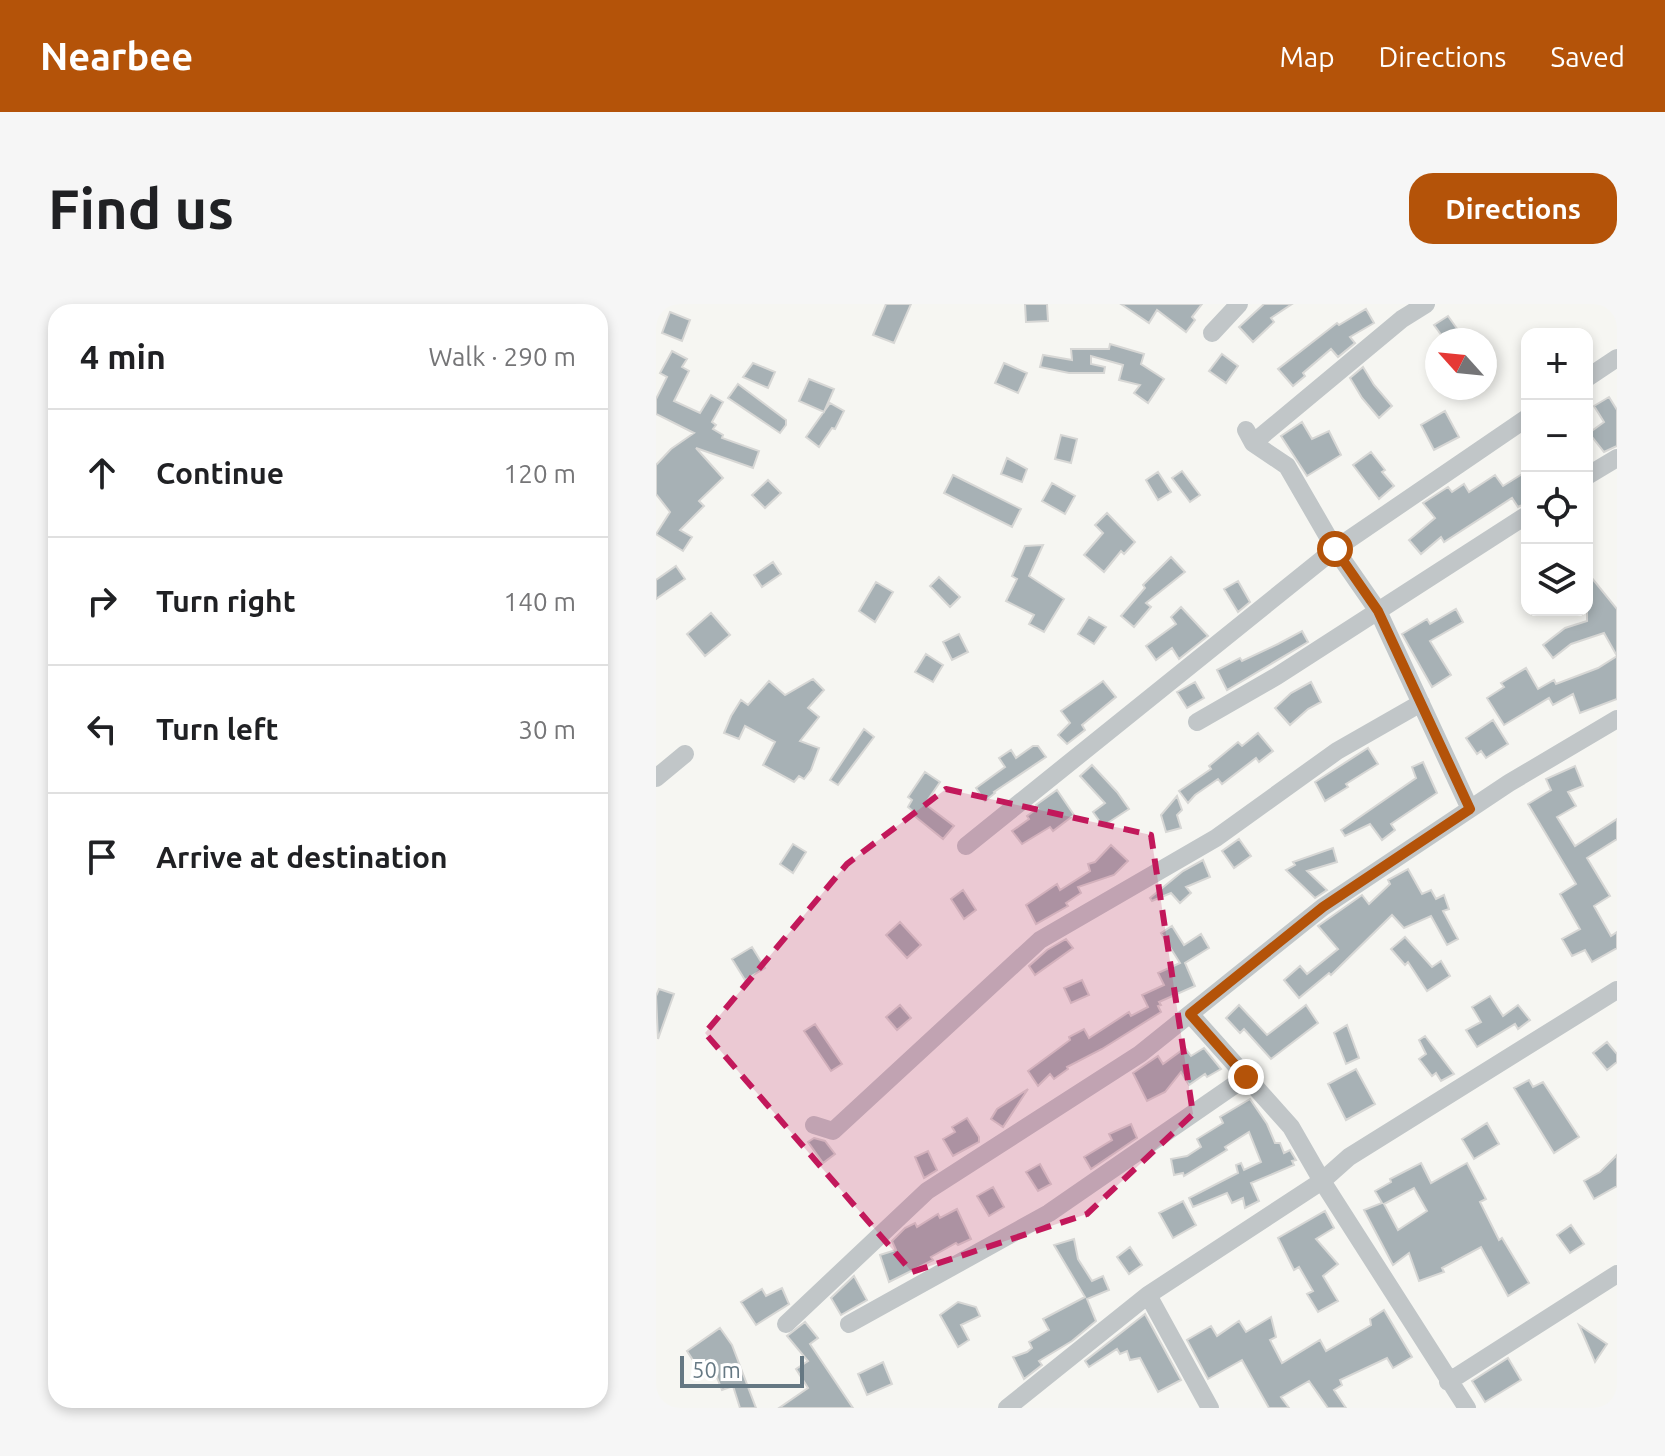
<!DOCTYPE html>
<html lang="en">
<head>
<meta charset="utf-8">
<style>
  body { margin:0; font-family:Ubuntu,sans-serif; background:#f6f6f6; color:#202124 }
  .controls { position:absolute; right:24px; top:24px; display:grid; overflow:hidden; border-radius:16px; box-shadow:0 4px 12px #0003 }
  .controls button { width:72px; height:72px; display:grid; place-items:center; padding:0; border:0; border-bottom:2px solid #e0e0e0; background:#fff; color:#202124; font:40px sans-serif }
  .compass { position:absolute; left:769px; top:24px; width:72px; height:72px; border-radius:50%; background:#fff; box-shadow:0 4px 12px #0003; rotate:297deg }
  .scale { position:absolute; left:24px; bottom:20px; width:124px; box-sizing:border-box; padding-left:8px; border:4px solid #657883; border-top:0; font-size:22px; line-height:28px; white-space:nowrap; color:#657883; -webkit-text-stroke:6px #fff; paint-order:stroke }
  .stop { position:absolute; width:24px; height:24px; margin:-18px; border:6px solid #b45309; border-radius:50%; background:#fff }
  .stop.end { background:#b45309; border-color:#fff; box-shadow:0 2px 8px #0008 }
  .list { margin:0; padding:0; list-style:none }
  h2 { display:flex; justify-content:space-between; align-items:center; height:104px; margin:0; padding:0 32px; font-size:34px }
  h2 small { font-size:26px; font-weight:400; color:#757577 }
  .list li { display:grid; grid-template-columns:52px 1fr auto; gap:24px; align-items:center; box-sizing:border-box; height:128px; padding:0 32px; border-top:2px solid #e0e0e0 }
  .list b { display:block; font-size:30px; white-space:nowrap }
  .list em { font-size:26px; font-style:normal; color:#757577 }
  .icon { flex:none; width:44px; height:44px; fill:none; stroke:currentColor; stroke-width:2; stroke-linecap:round; stroke-linejoin:round }
  .map { position:relative; flex:none; width:961px; height:1104px; overflow:hidden; border-radius:24px }
  header { display:flex; align-items:center; gap:48px; box-sizing:border-box; height:112px; padding:0 40px; background:#b45309; color:#fff }
  header strong { font-size:38px }
  nav { display:flex; gap:44px; margin-inline-start:auto; font-size:28px }
  .intro { display:flex; align-items:center; justify-content:space-between; box-sizing:border-box; height:192px; padding:0 48px }
  h1 { margin:0; font-size:56px }
  .button { padding:20px 36px; border-radius:24px; background:#b45309; color:#fff; font-size:28px; font-weight:700 }
  main { display:flex; gap:48px; padding:0 48px }
  aside { flex:1; background:#fff; border-radius:24px; box-shadow:0 4px 12px #0003 }
  .map>svg:first-child { display:block }
  .building { fill:#a7b1b5; stroke:#d7d7d5; stroke-width:2; fill-rule:evenodd }
  .lines { fill:none; stroke-linecap:round; stroke-linejoin:round }
  .minor { stroke:#c1c6c8; stroke-width:18 }
  .route { stroke:#b45309; stroke-width:10 }
  .marked { fill:#c2185b; fill-opacity:0.2; stroke:#c2185b; stroke-width:6; stroke-dasharray:16 10; stroke-linejoin:round }
</style>
</head>
<body>
<header>
<strong>Nearbee</strong>
<nav><a>Map</a><a>Directions</a><a>Saved</a></nav>
</header>
<div class="intro"><h1>Find us</h1><a class="button">Directions</a></div>
<main>
<aside>
<h2>4 min<small>Walk · 290 m</small></h2>
<ul class="list">
<li><svg class="icon" aria-label="ahead" viewBox="0 0 24 24"><path d="M12 20V5M6 11l6-6 6 6"/></svg><div><b>Continue</b></div><em>120 m</em></li>
<li><svg class="icon" aria-label="right" viewBox="0 0 24 24"><path d="M7 20v-9h11M14 6l5 5-5 5"/></svg><div><b>Turn right</b></div><em>140 m</em></li>
<li><svg class="icon" aria-label="left" viewBox="0 0 24 24"><path d="M17 20v-9H6M10 6l-5 5 5 5"/></svg><div><b>Turn left</b></div><em>30 m</em></li>
<li><svg class="icon" aria-label="arrive" viewBox="0 0 24 24"><path d="M6 21V4h12l-3 4 3 4H6"/></svg><div><b>Arrive at destination</b></div></li>
</ul>
</aside>
<div class="map">
<svg width="961" height="1104" viewBox="0 0 961 1104">
  <rect width="100%" height="100%" fill="#f6f6f2"/>
  <path class="building" d="M230,0H255L238,39L217,31Z
    M369,0H391L392,17L370,18Z
    M465,0H546L536,13L539,16L530,28L501,6L493,19Z
    M608,0H636L615,14L618,18L597,38L583,23Z
    M710,5L718,19L694,33L699,39L682,53L675,45L647,69L649,72L637,82L622,65L681,19L683,21Z
    M14,8L34,16L26,37L6,29Z
    M792,12L809,36H789L778,21Z
    M454,40L488,50L485,60L508,75L492,99L478,89L484,81L463,76L467,61L435,52V60L449,63L448,69H413L384,63L387,51L416,56L415,45H453Z
    M16,47L31,55L26,63L33,67L18,97L44,109L55,91L67,98L56,118L60,121L57,125L67,131L66,134L103,147L97,164L40,144L67,174L43,197L48,202L24,226L36,233L27,247L0,230L14,208L0,190V161L15,145L38,129L0,110V95L11,73L4,69Z
    M566,50L582,62L570,79L553,67Z
    M97,59L119,68L112,84L87,73Z
    M348,59L371,69L362,89L339,79Z
    M707,63L718,81L736,102L723,114L706,94L694,74Z
    M153,75L178,85L168,108L143,97Z
    M82,80L130,116V121L124,129L72,94Z
    M953,93L961,106V142L948,148L933,129L948,118L938,102Z
    M174,99L188,107L179,125L176,124L163,143L150,133Z
    M789,107L803,133L778,146L765,121Z
    M646,118L656,135L673,127L685,151L651,172L625,132Z
    M405,131L421,135L415,159L399,155Z
    M715,148L729,166L726,168L738,182L723,195L697,161Z
    M351,154L371,165L366,178L345,170Z
    M526,167L544,191L534,198L516,174Z
    M871,167V199L862,203L856,194L788,238L785,233L765,250L753,236L779,214L767,199L792,183L796,188L808,180L813,188L839,171L847,182Z
    M502,168L515,188L502,196L490,176Z
    M297,171L365,205L356,223L288,189Z
    M112,176L125,189L109,204L96,191Z
    M396,179L419,192L409,210L386,197Z
    M451,209L479,238L468,250L465,247L448,268L428,251L447,229L439,221Z
    M387,241L373,272L408,295L388,328L373,320L378,311L350,297L361,275L356,272L369,242Z
    M515,253L529,268L490,299L495,303L478,323L465,312L489,284L487,281Z
    M117,258L125,270L106,283L98,271Z
    M20,262L29,275L0,295V276Z
    M931,268L961,305V395L924,409L917,390L897,401L893,394L848,421L831,394L848,383L845,379L870,364L882,385L898,376L900,380L942,364L961,352L948,329L915,340L897,354L887,341L909,324L931,317Z
    M283,273L304,293L294,303L274,282Z
    M582,277L594,298L582,308L568,285Z
    M220,278L237,288L219,318L203,307Z
    M525,303L552,332L523,355L516,344L500,356L490,342L520,320L515,313Z
    M800,305L807,318L774,337L795,371L776,383L746,330L771,315L774,320Z
    M55,309L74,331L49,352L31,330Z
    M433,313L450,323L438,340L422,330Z
    M646,327L652,338L571,386L561,366L584,354L586,357L622,340Z
    M303,330L312,348L296,356L287,338Z
    M270,350L287,361L277,378L259,368Z
    M157,375L168,386L152,404L163,413L144,437L163,444L155,466L148,475L143,472L138,478L107,461L119,438L89,422L83,435L68,429L75,412L85,396L92,401L113,377L129,391Z
    M447,377L460,393L426,421L429,426L411,440L402,431L414,419L405,407Z
    M539,378L548,394L531,404L521,388Z
    M655,378L665,398L652,405L634,421L619,404L635,389Z
    M837,416L852,440L830,454L825,447L821,450L810,434Z
    M208,425L218,433L182,481L174,476Z
    M602,429L617,447L603,458L600,454L566,480L562,475L539,491L532,499L523,487L555,465L553,462L582,438L586,442Z
    M377,442H382L390,453L338,488L339,489L329,497L320,484L349,463L343,454L355,446L360,454Z
    M712,444L722,460L690,480L692,483L669,497L659,478Z
    M767,458L781,489L735,520L739,526L726,536L714,520L689,532L685,526L760,474L756,463Z
    M436,461L461,488L473,505L447,522L437,508L449,499L424,472Z
    M919,462L927,482L912,488L920,502L901,513L919,542L961,515V535L931,554L954,592L938,602L955,632L961,628V644L936,658L929,646L916,652L906,635L924,625L904,590L920,580L872,500L895,486L890,475Z
    M269,468L284,478L269,500L298,522L287,535L256,510L258,508L252,503L256,496L252,493Z
    M401,486L418,511L397,527L394,523L366,540L356,527L373,515L371,512L382,504L380,501Z
    M521,492L526,506L521,511L525,524L510,528L505,511Z
    M583,535L595,552L578,564L566,547Z
    M137,540L150,548L137,569L124,560Z
    M455,541L472,557L458,571L422,583L425,589L410,599L412,602L380,620L370,601L401,580L404,586L434,567L432,560L439,558Z
    M677,544L681,558L651,567L671,586L659,594L630,566L639,561L637,558Z
    M547,556L554,573L530,583L535,589L524,599L515,589L496,597L494,594L527,567Z
    M752,565L766,590L775,586L780,595L788,591L793,605L787,607L802,635L791,641L775,612L748,624L736,611L675,671L673,669L643,694L628,676L644,662L651,670L682,645L662,622L706,591L713,600L734,580L732,576Z
    M307,586L320,606L308,615L295,595Z
    M244,618L265,641L251,654L230,631Z
    M516,622L528,641L545,630L553,644L529,659L539,682L503,698L505,701L502,702L505,708L446,745L411,763L412,765L398,775L394,770L382,782L372,767L414,736L413,733L428,725L433,734L473,708L475,712L492,703L486,691L508,681L502,669L524,659L505,629Z
    M749,633L776,663L785,657L794,672L771,687L752,658L749,661L735,645Z
    M410,635L417,644L379,671L373,662L391,646Z
    M96,643L109,664L89,676L76,655Z
    M426,676L433,691L415,699L408,684Z
    M3,685L18,690L2,735L0,692Z
    M834,692L847,712L862,701L874,716L862,725L859,720L821,743L810,726L825,718L816,703Z
    M244,701L255,714L241,726L230,713Z
    M583,701L611,731L650,701L662,719L615,755L588,725L584,729L570,714Z
    M159,720L186,760L175,767L148,727Z
    M691,721L703,754L690,760L678,729Z
    M769,732L798,770L785,777L780,769L776,772L763,755L770,750L763,736Z
    M951,738L961,750V758L951,766L937,749Z
    M529,744L535,752L548,744L565,765L551,773L549,770L533,781L525,768L509,788L491,797L477,769L502,752L507,760Z
    M700,765L719,800L690,816L672,780Z
    M873,776L877,783L887,778L923,833L898,849L858,784Z
    M372,785L347,823L335,815L341,805Z
    M594,795L611,820L619,839H624L628,849L634,846L640,856L636,857L638,861L595,879L603,897L589,904L587,894L576,899L571,889L537,903L533,894L582,869L580,861L585,859L588,866L605,858L593,828L569,843L571,846L528,872L527,869L518,871L515,855L531,852L545,843L541,835L567,819L564,813Z
    M311,814L323,833V838L297,852L287,835L299,828L296,823Z
    M831,819L843,840L818,855L806,835Z
    M475,820L481,834L435,865L428,853L456,836L453,830Z
    M158,834L169,837L179,850L167,859L152,838Z
    M272,847L281,866L268,874L259,853Z
    M961,851V882L938,895L928,877L944,868Z
    M765,859L775,879L811,859L830,895L824,898L843,936L846,934L873,979L852,992L825,943L786,964L788,968L763,977L753,949L737,961L708,906L726,899L719,887L735,878L734,875ZM758,884L771,907L742,926L728,900Z
    M384,860L395,880L382,887L370,868Z
    M337,883L348,903L333,912L321,892Z
    M527,897L540,921L517,934L503,909Z
    M301,905L315,935L302,941L300,939L275,953L277,956L233,978L224,951L240,946L236,937L249,924L259,919L261,923L282,910L284,914Z
    M669,907L678,924L660,935L682,960L667,972L682,997L662,1008L651,990L657,987L643,963L638,966L622,934Z
    M915,921L928,940L914,949L901,931Z
    M418,935L422,955L436,977L447,972L453,986L431,995L440,1017L416,1037L383,1057L386,1061L368,1075L357,1053L371,1048L376,1044L373,1038L393,1026L387,1015L429,993L398,941Z
    M474,943L486,961L473,970L461,953Z
    M198,972L211,996L185,1011L175,994Z
    M126,984L133,1000L100,1021L85,998L106,985L110,992Z
    M302,998L320,1003L324,1012L305,1021L313,1036L302,1043L284,1011Z
    M728,1006L756,1053L737,1064L731,1054L684,1076L686,1081L678,1086L690,1104H672L653,1077L625,1093L633,1104H613L586,1056L552,1075L531,1036L555,1022L561,1032L583,1017L590,1028L615,1013L620,1033L614,1036L626,1059L664,1036L670,1047L715,1021L714,1015Z
    M489,1010L525,1076L502,1088L484,1054L474,1056L471,1047L464,1050L461,1045L433,1063L429,1057Z
    M149,1018L162,1034L154,1040L197,1104H123L152,1084L140,1065L152,1057L131,1032Z
    M923,1021L951,1040L939,1058Z
    M64,1024L76,1041L100,1104H84L77,1082L66,1086L54,1056L42,1064L31,1047Z
    M852,1054L865,1076L829,1098L816,1077Z
    M227,1058L236,1080L211,1091L202,1070Z"/>
  <g class="lines">
    <path class="minor" d="M556,29L583,0
      M931,74L961,54
      M590,126L597,139L631,162L679,245L722,307L814,505
      M597,139L746,15L770,0
      M931,172L961,154
      M541,418L621,372L871,211
      M0,474L29,450
      M310,542L679,245L871,114
      M534,710L635,823L666,877L811,1104
      M158,821L177,827L384,636L560,534L681,447L765,399
      M492,991L554,1104
      M130,1020L271,887L484,750L667,603L853,479L961,415
      M193,1020L393,909L590,773
      M792,1078L961,970
      M351,1104L492,991L666,877L693,853L961,686"/>
  </g>
  <g class="lines">
    <path class="route" d="M590,773L534,710L667,603L814,505L722,307L679,245"/>
  </g>
  <path class="marked" d="M290,485L495,531L537,810L431,910L256,968L49,729L191,560Z"/>
</svg>
<div class="controls">
<button>+</button>
<button>−</button>
<button><svg class="icon" aria-label="locate" viewBox="0 0 24 24"><circle cx="12" cy="12" r="6"/><path d="M12 2v4M12 18v4M2 12h4M18 12h4"/></svg></button>
<button><svg class="icon" aria-label="layers" viewBox="0 0 24 24"><path d="M12 4l9 5-9 5-9-5zM3 14l9 5 9-5"/></svg></button>
</div>
<svg class="compass" viewBox="-18 -18 36 36"><path d="M0-13l5 13h-10z" fill="#e53935"/><path d="M0 13l5-13h-10z" fill="#757577"/></svg>
<div class="scale">50 m</div>
<div class="stop" style="left:679px;top:245px"></div>
<div class="stop end" style="left:590px;top:773px"></div>
</div>
</main>
</body>
</html>
